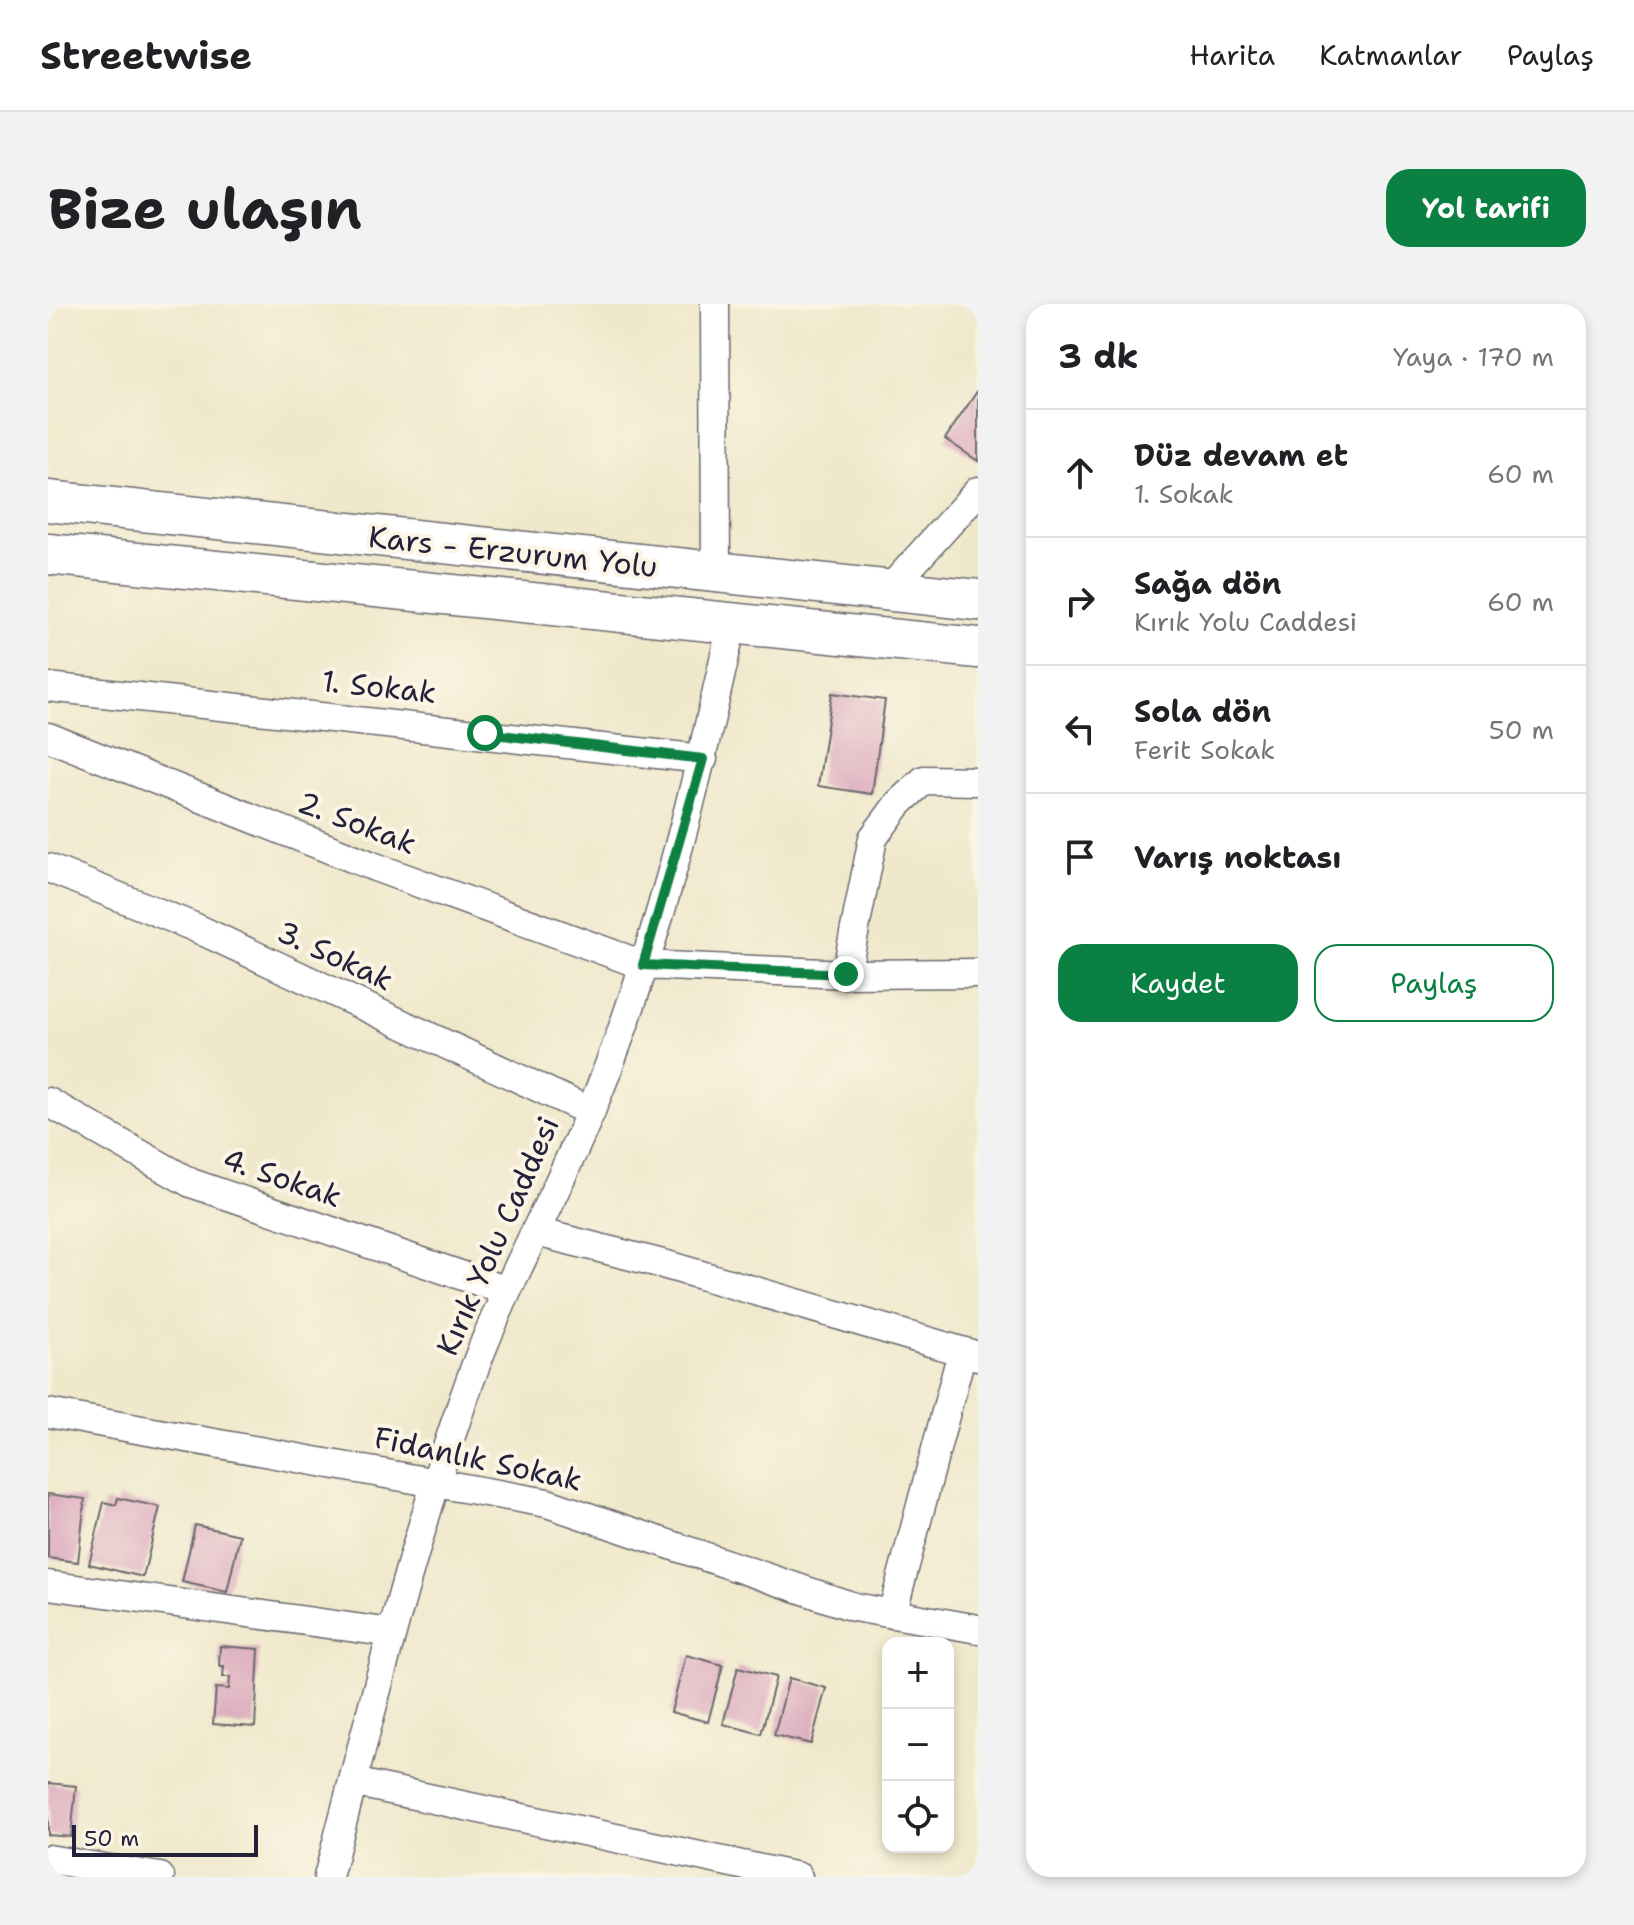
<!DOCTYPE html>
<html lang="tr">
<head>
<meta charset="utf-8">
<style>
  body { margin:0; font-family:"Shantell Sans",sans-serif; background:#f2f2f2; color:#202124 }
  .controls { position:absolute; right:24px; bottom:24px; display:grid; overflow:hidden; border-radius:16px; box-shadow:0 4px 12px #0003 }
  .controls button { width:72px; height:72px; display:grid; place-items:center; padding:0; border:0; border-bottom:2px solid #e0e0e0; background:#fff; color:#202124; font:40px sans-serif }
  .scale { position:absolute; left:24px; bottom:20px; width:186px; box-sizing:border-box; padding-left:8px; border:4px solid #22223b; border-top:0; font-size:22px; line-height:28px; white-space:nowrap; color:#22223b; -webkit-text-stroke:6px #fcf5e5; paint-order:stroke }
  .stop { position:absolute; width:24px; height:24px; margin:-18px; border:6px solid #0b8043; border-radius:50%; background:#fff }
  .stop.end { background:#0b8043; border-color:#fff; box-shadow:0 2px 8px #0008 }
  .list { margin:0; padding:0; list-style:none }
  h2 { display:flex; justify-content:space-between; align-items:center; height:104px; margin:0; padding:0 32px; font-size:34px }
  h2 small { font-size:26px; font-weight:400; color:#757577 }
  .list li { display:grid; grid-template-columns:52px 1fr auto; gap:24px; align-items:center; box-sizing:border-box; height:128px; padding:0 32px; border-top:2px solid #e0e0e0 }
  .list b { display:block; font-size:30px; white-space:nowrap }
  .list p { margin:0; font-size:26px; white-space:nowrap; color:#757577 }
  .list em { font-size:26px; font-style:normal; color:#757577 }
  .actions { display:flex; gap:16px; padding:24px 32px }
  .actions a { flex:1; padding:18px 0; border:2px solid #0b8043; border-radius:24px; text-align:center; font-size:28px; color:#0b8043 }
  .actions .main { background:#0b8043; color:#fff }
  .icon { flex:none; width:44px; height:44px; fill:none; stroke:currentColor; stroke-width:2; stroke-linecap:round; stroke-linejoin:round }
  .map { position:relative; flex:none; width:930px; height:1573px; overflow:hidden; border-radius:24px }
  header { display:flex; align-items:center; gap:48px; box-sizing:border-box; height:112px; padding:0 40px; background:#fff; border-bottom:2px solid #e0e0e0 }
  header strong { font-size:38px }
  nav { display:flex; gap:44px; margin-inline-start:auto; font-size:28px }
  .intro { display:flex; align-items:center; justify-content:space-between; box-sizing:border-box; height:192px; padding:0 48px }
  h1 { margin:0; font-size:56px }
  .button { padding:20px 36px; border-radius:24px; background:#0b8043; color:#fff; font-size:28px; font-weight:700 }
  main { display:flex; gap:48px; padding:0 48px }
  aside { flex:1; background:#fff; border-radius:24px; box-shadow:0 4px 12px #0003 }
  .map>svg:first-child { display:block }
  .building { fill:#daa8bc }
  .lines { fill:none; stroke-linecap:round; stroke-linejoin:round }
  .minor-casing { stroke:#6a676d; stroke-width:31 }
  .highway-casing { stroke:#6a676d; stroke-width:43 }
  .minor { stroke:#fff; stroke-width:28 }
  .highway { stroke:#fff; stroke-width:40 }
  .route { stroke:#0b8043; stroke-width:10 }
  .labels { text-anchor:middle; stroke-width:8; stroke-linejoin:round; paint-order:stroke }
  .street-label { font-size:30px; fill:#22223b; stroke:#fcf5e5 }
</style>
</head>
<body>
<header>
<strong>Streetwise</strong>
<nav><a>Harita</a><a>Katmanlar</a><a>Paylaş</a></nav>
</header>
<div class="intro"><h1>Bize ulaşın</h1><a class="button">Yol tarifi</a></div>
<main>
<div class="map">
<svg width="930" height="1573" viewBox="0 0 930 1573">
  <rect width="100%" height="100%" fill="#fcf5e5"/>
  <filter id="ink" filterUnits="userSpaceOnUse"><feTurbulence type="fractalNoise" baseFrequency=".0125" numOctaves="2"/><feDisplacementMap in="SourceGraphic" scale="16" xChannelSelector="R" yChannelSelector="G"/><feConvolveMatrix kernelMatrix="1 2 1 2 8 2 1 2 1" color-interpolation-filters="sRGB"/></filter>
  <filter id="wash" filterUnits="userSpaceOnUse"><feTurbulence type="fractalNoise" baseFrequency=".006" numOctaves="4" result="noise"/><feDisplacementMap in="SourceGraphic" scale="32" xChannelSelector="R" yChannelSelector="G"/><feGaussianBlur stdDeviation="1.8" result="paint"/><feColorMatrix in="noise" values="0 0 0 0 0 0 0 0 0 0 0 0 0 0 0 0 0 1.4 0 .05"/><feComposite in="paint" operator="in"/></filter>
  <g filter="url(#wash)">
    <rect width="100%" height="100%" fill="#efe8cb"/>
    <g id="blocks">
      <path class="building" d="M930,86V157L897,135Z
        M784,389L837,396L824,490L770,482Z
        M0,1190L37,1195L30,1258L0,1254Z
        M70,1194L112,1203L95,1273L41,1260L56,1198L68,1201Z
        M147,1221L192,1231L179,1288L134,1278Z
        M172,1342L211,1345L207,1423L165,1420L168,1384L181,1385L182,1373H175L176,1362H171Z
        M638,1351L675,1361L660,1418L623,1408Z
        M690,1363L728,1373L713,1430L675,1420Z
        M741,1374L778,1384L763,1440L726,1431Z
        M0,1479L28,1482L23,1533L0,1531Z"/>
    </g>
  </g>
  <g filter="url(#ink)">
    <use href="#blocks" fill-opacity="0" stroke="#6a676d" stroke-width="2"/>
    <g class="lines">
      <g class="minor-casing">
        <path id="minor" d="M667,0L668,271
          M840,287L930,187
          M0,383L655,455
          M0,433L327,563L595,661L798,670L930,669
          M0,564L146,623L543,808
          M798,670L825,534L851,499L876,476L930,477
          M0,798L143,879L459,987
          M488,928L615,960L930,1052
          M0,1109L499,1199L806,1303L930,1325
          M0,1281L344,1329
          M844,1310L914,1048
          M305,1478L750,1573
          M0,1555L112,1573
          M280,1573C325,1402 366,1229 427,1063C460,976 506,895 542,809C607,653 648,485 684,319"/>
      </g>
      <g class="highway-casing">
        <path id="highway" d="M0,197L930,296
          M0,250L930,344"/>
      </g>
      <use href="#minor" class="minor"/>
      <use href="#highway" class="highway"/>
    </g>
  </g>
  <g class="lines" filter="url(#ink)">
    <path class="route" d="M437,429L655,455L595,661L798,670"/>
  </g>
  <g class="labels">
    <g class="street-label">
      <text transform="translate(465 248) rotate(6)" y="10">Kars - Erzurum Yolu</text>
      <text transform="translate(331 383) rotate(6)" y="10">1. Sokak</text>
      <text transform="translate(309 519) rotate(21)" y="10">2. Sokak</text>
      <text transform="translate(287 652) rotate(25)" y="10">3. Sokak</text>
      <text transform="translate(234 874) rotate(19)" y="10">4. Sokak</text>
      <text transform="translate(450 932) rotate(-66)" y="10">Kırık Yolu Caddesi</text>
      <text transform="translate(430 1155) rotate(12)" y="10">Fidanlık Sokak</text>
    </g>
  </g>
</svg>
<div class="controls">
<button>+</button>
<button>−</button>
<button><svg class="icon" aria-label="locate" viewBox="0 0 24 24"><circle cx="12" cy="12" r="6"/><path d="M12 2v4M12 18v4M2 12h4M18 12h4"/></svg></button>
</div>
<div class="scale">50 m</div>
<div class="stop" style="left:437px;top:429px"></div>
<div class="stop end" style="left:798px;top:670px"></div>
</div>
<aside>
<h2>3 dk<small>Yaya · 170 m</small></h2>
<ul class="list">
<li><svg class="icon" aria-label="ahead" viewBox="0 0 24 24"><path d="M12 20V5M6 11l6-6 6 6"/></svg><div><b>Düz devam et</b><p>1. Sokak</p></div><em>60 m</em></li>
<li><svg class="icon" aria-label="right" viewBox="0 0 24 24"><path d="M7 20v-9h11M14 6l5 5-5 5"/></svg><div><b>Sağa dön</b><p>Kırık Yolu Caddesi</p></div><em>60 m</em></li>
<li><svg class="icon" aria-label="left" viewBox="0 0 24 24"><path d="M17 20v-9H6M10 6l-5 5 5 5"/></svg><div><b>Sola dön</b><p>Ferit Sokak</p></div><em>50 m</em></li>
<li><svg class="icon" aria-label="arrive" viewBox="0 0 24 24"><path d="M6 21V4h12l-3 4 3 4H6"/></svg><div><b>Varış noktası</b></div></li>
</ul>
<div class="actions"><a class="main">Kaydet</a><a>Paylaş</a></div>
</aside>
</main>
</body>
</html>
